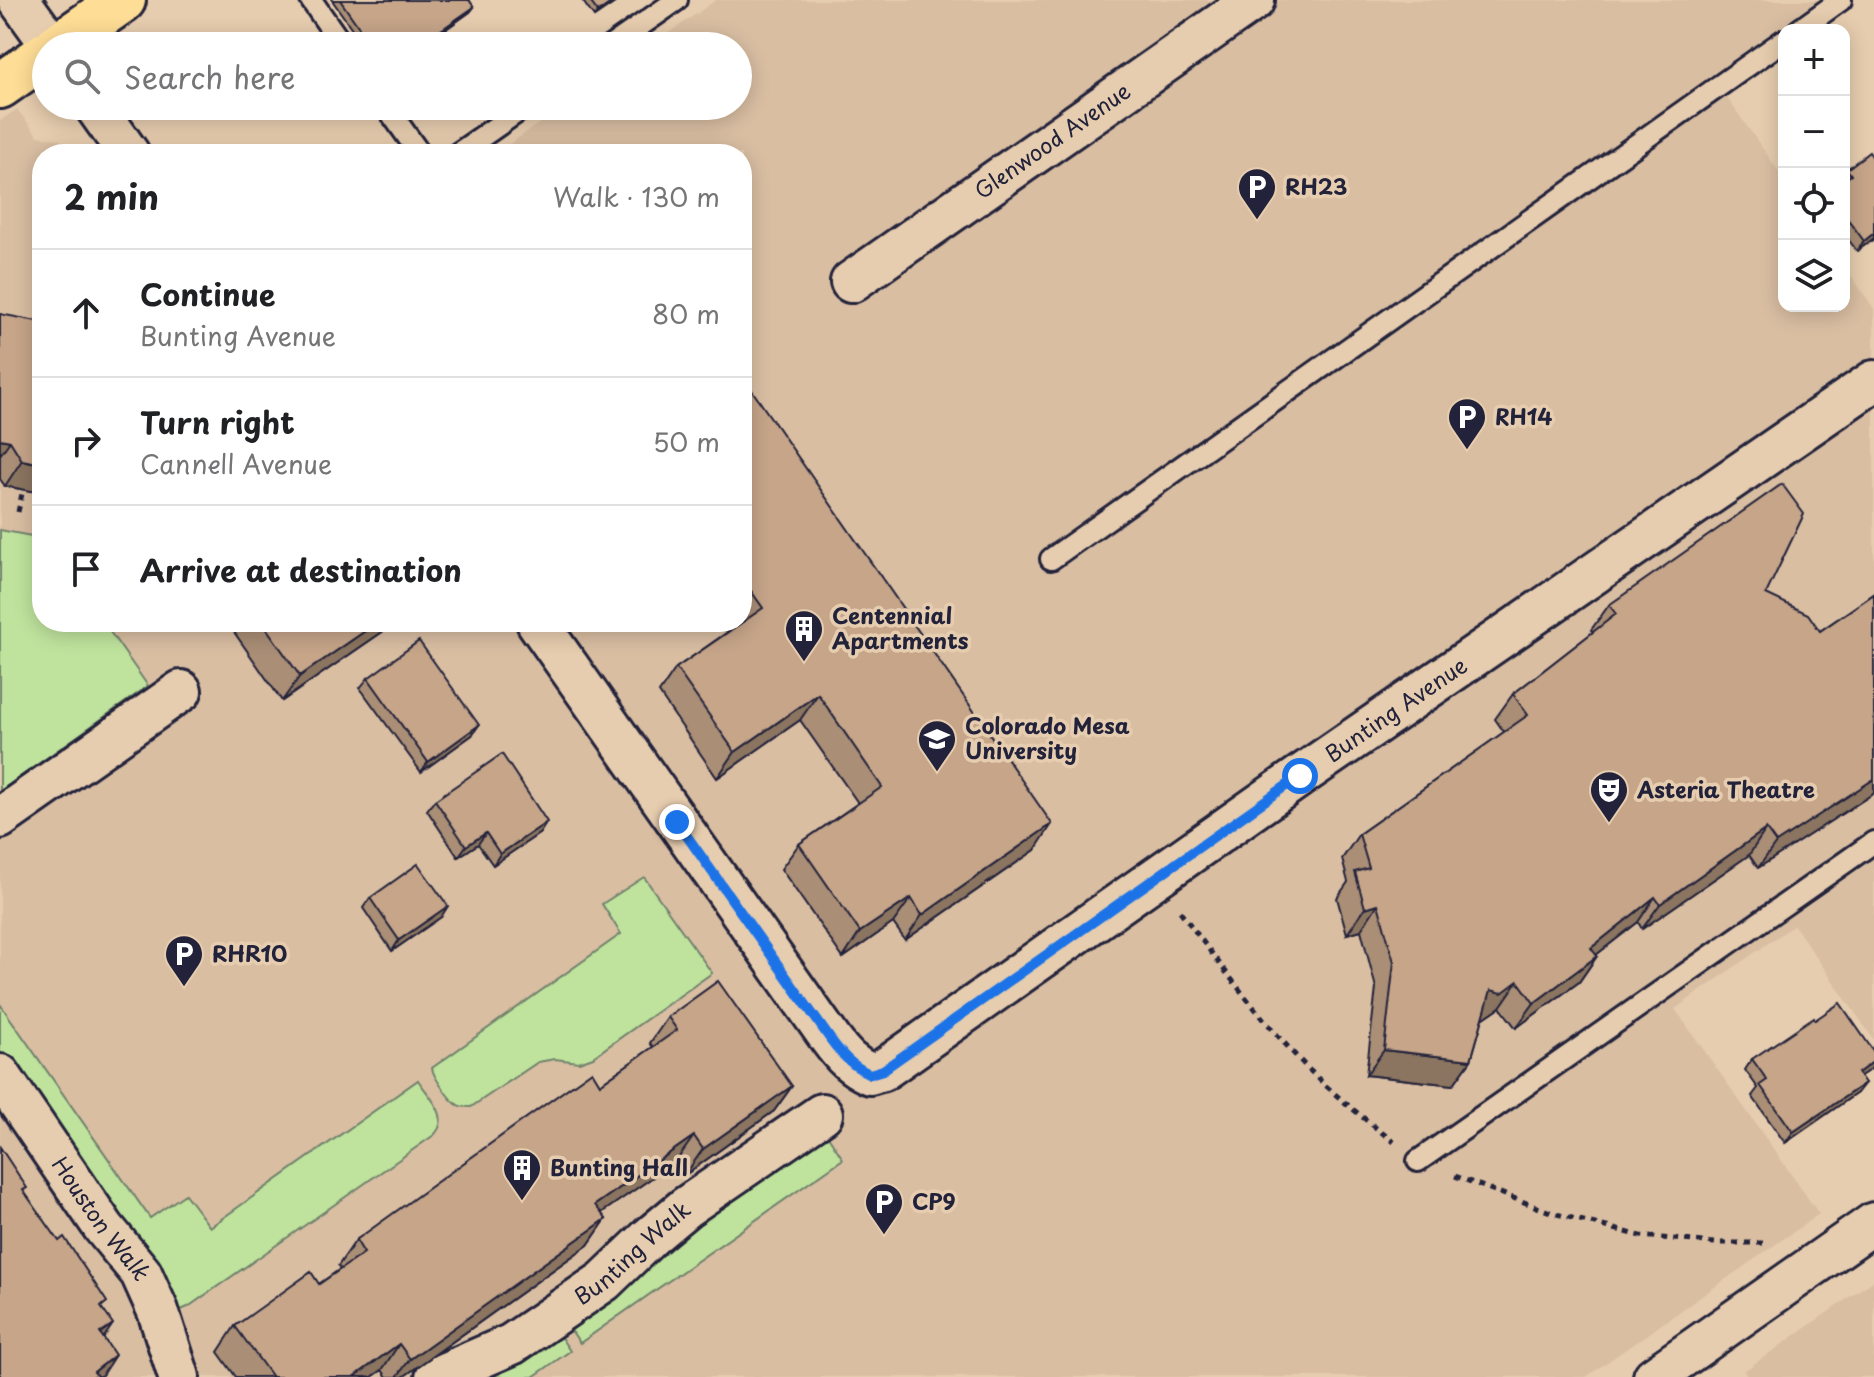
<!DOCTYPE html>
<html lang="en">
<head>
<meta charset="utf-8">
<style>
  body { margin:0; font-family:"Playpen Sans",sans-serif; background:#f2f2f2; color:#202124 }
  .controls { position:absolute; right:24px; top:24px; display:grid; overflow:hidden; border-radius:16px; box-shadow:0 4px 20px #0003 }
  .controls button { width:72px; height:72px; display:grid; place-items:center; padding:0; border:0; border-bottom:2px solid #e0e0e0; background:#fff; color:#202124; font:40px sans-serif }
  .stop { position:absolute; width:24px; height:24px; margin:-18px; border:6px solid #1a73e8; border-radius:50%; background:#fff }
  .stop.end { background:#1a73e8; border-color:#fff; box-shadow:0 2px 8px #0008 }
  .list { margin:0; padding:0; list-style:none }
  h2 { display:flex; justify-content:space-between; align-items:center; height:104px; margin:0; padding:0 32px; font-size:34px }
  h2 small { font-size:26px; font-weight:400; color:#757577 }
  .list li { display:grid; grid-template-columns:52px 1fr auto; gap:24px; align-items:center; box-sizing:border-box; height:128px; padding:0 32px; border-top:2px solid #e0e0e0 }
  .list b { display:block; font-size:30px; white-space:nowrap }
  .list p { margin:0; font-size:26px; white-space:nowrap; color:#757577 }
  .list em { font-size:26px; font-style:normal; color:#757577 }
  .icon { flex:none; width:44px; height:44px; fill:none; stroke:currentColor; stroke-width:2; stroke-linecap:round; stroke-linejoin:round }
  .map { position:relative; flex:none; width:1874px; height:1377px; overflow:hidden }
  .search { position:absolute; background:#fff; box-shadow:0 4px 20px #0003; left:32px; top:32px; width:720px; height:88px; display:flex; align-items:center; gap:20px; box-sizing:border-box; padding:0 28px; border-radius:44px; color:#757577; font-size:30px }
  .panel { position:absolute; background:#fff; box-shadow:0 4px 20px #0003; left:32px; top:144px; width:720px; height:488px; border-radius:32px }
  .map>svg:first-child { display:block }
  .built { fill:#d9bea2 }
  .green { fill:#bfe39d; stroke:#70826c; stroke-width:2 }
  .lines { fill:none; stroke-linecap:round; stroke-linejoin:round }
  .lane-casing { stroke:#22223b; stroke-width:26 }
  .street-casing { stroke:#22223b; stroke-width:46 }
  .primary-casing { stroke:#22223b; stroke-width:50 }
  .path { stroke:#22223b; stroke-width:5; stroke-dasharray:6 6; stroke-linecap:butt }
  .lane { stroke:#e7cdaf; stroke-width:20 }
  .street { stroke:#e7cdaf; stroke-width:40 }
  .primary { stroke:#fedd96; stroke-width:44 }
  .wall { fill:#aa8e76; stroke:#22223b; stroke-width:2 }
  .shaded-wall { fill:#8b7460; stroke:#22223b; stroke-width:2 }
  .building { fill:#c6a589; stroke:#22223b; stroke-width:2 }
  .route { stroke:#1a73e8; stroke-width:10 }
  .labels { text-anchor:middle; stroke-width:7; stroke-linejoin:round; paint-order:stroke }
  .street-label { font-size:22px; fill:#22223b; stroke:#e7cdaf }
  .poi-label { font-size:22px; font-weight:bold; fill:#22223b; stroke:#e7cdaf; text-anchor:start }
</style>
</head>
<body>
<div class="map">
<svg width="1874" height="1377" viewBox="0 0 1874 1377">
  <rect width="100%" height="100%" fill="#e7cdaf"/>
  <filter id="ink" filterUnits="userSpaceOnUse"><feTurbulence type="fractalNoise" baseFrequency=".0125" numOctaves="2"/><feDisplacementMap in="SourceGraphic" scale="16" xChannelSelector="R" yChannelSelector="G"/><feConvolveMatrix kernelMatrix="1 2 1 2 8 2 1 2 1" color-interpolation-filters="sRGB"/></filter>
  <g filter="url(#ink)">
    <path class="built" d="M716,0H1826L1713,78L1784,179V306H1844V265L1874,309V1040L1794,925L1675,1009L1819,1214L1586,1377H0V121L17,109L38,136L59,139L69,154H42V622H742V154H495L564,106H738V46H650Z
      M1874,1280V1377H1748L1744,1371Z"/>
    <path class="green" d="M0,530L42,538V622H103L148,686L0,791Z
      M644,877L712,973L593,1057L579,1062L555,1059L538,1062L471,1107C467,1107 461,1107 458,1105C450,1101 433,1076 432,1068L621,934L602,904Z
      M0,1004L150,1218L185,1194L210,1227L418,1080C429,1097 452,1117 434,1135L188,1307L176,1312L0,1056Z
      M826,1133L843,1159L580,1343L566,1323L647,1255Z
      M556,1330L570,1351L533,1377H472Z"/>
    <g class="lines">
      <g class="lane-casing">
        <path id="lane" d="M311,0L343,46
          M1799,30L1841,0
          M611,46L677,0
          M386,106L420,154
          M457,154L526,106
          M1051,559L1784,40
          M1418,1161L1874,842"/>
      </g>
      <g class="street-casing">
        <g id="street">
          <path d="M19,0L52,46"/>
          <path d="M95,106L129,154"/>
          <path id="s1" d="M851,282L1254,0"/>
          <path id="s2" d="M537,622L831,1040C842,1055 852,1066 870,1074L883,1070L1300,776L1874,381"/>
          <path d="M0,818L181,691"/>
          <path id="s3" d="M0,1075L104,1228L141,1273L158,1311L179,1377"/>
          <path id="s4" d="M436,1377L512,1344L604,1281L650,1237L686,1207L822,1114"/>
          <path d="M1654,1377L1874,1223"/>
        </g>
      </g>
      <g class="primary-casing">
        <path id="primary" d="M57,46L123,0
          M0,86L46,54"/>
      </g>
      <path class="path" d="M18,512L23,489
        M1180,911C1215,958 1249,1004 1288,1047C1319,1083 1357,1113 1394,1142
        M1455,1176L1553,1213L1641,1236L1715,1243H1767"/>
      <use href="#lane" class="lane"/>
      <use href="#street" class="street"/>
      <use href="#primary" class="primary"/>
    </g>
    <path class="wall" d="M332,0H469L474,7L470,12L422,46H364Z
      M582,0H619L594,17Z
      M1874,159V239L1857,251L1844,234V173L1847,169Z
      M42,313V488L36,492L5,486L0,479V315L37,321Z
      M742,376L1035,850L905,940L893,923L843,958L781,869L799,844L858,803L800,720L717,778L659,693L676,668L739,624L737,622H742Z
      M1766,594L1820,631L1874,594V793L1758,868L1749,855L1642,929L1638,922L1596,955L1597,956L1579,982L1516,1028L1500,1007L1484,1018H1483L1471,1060L1453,1085L1366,1075L1376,988L1361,930L1347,934L1337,898L1348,882L1342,859L1359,834L1504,732L1495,719L1513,694L1593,632L1591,630L1609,605Z
      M227,622H393L388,628L282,701Z
      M368,678L472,735L421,772L360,688Z
      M435,800L540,833L493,865L478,844L458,857L427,810Z
      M370,898L441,917L392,951L363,908Z
      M668,1017L792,1086L774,1111L685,1175L676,1161L601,1213L606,1219L588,1245L403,1377H387L382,1370L372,1377H236L218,1352L235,1326L319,1284L340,1269L338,1266L356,1240L600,1084L653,1047L650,1043Z
      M1752,1059L1871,1069L1860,1076L1857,1093L1785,1143L1752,1096L1758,1088L1745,1070Z"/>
    <path class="shaded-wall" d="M615,0H619L594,17L598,12Z
      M474,7L470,12L422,46H418Z
      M1874,233V238L1857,251L1864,241Z
      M0,439L10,441L0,455Z
      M22,460L42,464V488L36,492L5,486Z
      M378,622H393L388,628L282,701L300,676Z
      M818,694L800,720L717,778L735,752Z
      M479,725L472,735L421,772L428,762Z
      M1874,779V793L1758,868L1776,843Z
      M547,822L540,833L493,865L500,854Z
      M1052,824L1035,850L905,940L922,915Z
      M1766,829L1749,855L1642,929L1660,904Z
      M486,833L478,844L458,857L466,846Z
      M1655,897L1638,922L1573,973L1591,948Z
      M911,898L893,923L843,958L860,932Z
      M1378,904L1361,930L1347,934L1365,908Z
      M448,906L441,917L392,951L399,940Z
      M1597,956L1579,982L1516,1028L1534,1003Z
      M1518,981L1500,1007L1484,1018L1473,1015L1491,990Z
      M1384,1050L1471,1060L1453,1085L1366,1075Z
      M1874,1061V1064L1871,1069L1850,1083L1858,1073Z
      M1865,1083L1857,1093L1785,1143L1793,1132Z
      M792,1086L774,1111L685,1175L703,1149Z
      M694,1136L676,1161L577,1230L595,1205Z
      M606,1219L588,1245L403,1377H397L410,1359Z
      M113,1324L100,1343V1333Z
      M399,1344L382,1370L372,1377H354Z
      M115,1355L102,1375L98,1377L94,1372Z"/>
    <path class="building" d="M340,0H469L474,7L418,46H372Z
      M589,0H615L598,12Z
      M1869,152L1874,159V233L1864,241L1844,214V180L1851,175L1847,169Z
      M0,314L42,322V464L22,460L10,441L0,439Z
      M742,376L1052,824L922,915L911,898L860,932L799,844L882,787L818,694L735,752L676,668L763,608L742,578Z
      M1782,484L1804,514L1766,594L1808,614L1820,631L1874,594V779L1776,843L1766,829L1660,904L1655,897L1591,948L1597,956L1534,1003L1518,981L1502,993L1491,990L1471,1060L1384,1050L1394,962L1378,904L1365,908L1355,872L1369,868L1359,834L1528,715L1513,694L1616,614L1609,605Z
      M262,622H378L300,676Z
      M419,641L479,725L428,762L368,678Z
      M502,754L547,822L500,854L486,833L466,846L435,800Z
      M418,864L448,906L399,940L370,898Z
      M718,981L792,1086L703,1149L694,1136L595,1205L606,1219L410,1359L399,1344L354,1377H272L235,1326L311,1272L319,1284L364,1253L356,1240L592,1071L600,1084L677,1030L668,1017Z
      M1840,1003L1874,1052V1061L1858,1073L1865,1083L1793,1132L1760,1085L1767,1080L1752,1059L1814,1017L1815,1020Z
      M0,1147L27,1188L23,1190L59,1241L64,1237L107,1302L101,1307L113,1324L100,1333L115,1355L94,1372L98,1377H0Z"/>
  </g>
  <g class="lines" filter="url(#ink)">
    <path class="route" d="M677,822L831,1040C842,1055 852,1066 870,1074L883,1070L1300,776"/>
  </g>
  <defs>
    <g id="parking-pin" transform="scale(2)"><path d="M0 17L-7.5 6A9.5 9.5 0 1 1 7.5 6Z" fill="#22223b" stroke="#e7cdaf"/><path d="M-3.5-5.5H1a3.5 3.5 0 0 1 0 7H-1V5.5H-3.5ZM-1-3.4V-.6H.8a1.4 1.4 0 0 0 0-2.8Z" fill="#fff"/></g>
    <g id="building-pin" transform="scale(2)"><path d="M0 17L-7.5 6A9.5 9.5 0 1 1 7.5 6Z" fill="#22223b" stroke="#e7cdaf"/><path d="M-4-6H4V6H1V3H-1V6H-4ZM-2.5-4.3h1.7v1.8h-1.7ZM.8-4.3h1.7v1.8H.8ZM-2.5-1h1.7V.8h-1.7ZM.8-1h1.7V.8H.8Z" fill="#fff"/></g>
    <g id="university-pin" transform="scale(2)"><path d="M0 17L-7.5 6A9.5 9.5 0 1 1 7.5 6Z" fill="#22223b" stroke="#e7cdaf"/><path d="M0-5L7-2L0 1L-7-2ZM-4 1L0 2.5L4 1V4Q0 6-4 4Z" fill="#fff"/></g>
    <g id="theatre-pin" transform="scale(2)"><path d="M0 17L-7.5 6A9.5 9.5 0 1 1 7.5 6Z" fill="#22223b" stroke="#e7cdaf"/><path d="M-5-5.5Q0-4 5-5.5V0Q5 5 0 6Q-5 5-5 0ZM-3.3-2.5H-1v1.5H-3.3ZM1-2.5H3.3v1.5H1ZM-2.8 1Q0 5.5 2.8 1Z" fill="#fff"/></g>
  </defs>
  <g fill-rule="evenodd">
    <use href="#parking-pin" x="1257" y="187"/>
    <use href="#parking-pin" x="1467" y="417"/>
    <use href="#building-pin" x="804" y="629"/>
    <use href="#university-pin" x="937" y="739"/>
    <use href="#theatre-pin" x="1609" y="790"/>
    <use href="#parking-pin" x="184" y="954"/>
    <use href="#building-pin" x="522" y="1168"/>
    <use href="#parking-pin" x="884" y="1202"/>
  </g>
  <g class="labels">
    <g class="street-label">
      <text dy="8" stroke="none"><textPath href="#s1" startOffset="246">Glenwood Avenue</textPath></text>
      <text dy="8" stroke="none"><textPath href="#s2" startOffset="1204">Bunting Avenue</textPath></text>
      <text dy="8" stroke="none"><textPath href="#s3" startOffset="176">Houston Walk</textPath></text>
      <text dy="8" stroke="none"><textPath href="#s4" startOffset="234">Bunting Walk</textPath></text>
    </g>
    <g class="poi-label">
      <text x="1285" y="195">RH23</text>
      <text x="1495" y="425">RH14</text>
      <text x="832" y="624">Centennial<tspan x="832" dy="25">Apartments</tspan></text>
      <text x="965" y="734">Colorado Mesa<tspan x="965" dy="25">University</tspan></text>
      <text x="1637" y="798">Asteria Theatre</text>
      <text x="212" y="962">RHR10</text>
      <text x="550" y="1176">Bunting Hall</text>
      <text x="912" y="1210">CP9</text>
    </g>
  </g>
</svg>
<div class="controls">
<button>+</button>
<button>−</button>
<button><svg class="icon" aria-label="locate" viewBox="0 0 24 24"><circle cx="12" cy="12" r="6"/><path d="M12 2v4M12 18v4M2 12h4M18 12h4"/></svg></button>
<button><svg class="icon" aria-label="layers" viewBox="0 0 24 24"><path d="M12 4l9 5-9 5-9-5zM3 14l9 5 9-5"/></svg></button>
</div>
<div class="stop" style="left:1300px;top:776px"></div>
<div class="stop end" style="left:677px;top:822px"></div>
<div class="search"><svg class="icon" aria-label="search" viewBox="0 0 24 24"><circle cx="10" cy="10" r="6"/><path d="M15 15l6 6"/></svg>Search here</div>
<section class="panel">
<h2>2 min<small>Walk · 130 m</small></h2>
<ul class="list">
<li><svg class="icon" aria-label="ahead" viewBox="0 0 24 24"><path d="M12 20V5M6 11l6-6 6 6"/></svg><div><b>Continue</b><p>Bunting Avenue</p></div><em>80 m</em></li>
<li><svg class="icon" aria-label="right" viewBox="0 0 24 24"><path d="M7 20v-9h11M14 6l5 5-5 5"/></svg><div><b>Turn right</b><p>Cannell Avenue</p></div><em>50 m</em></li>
<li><svg class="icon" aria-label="arrive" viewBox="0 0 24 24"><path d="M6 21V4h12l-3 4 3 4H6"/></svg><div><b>Arrive at destination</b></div></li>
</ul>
</section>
</div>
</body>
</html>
